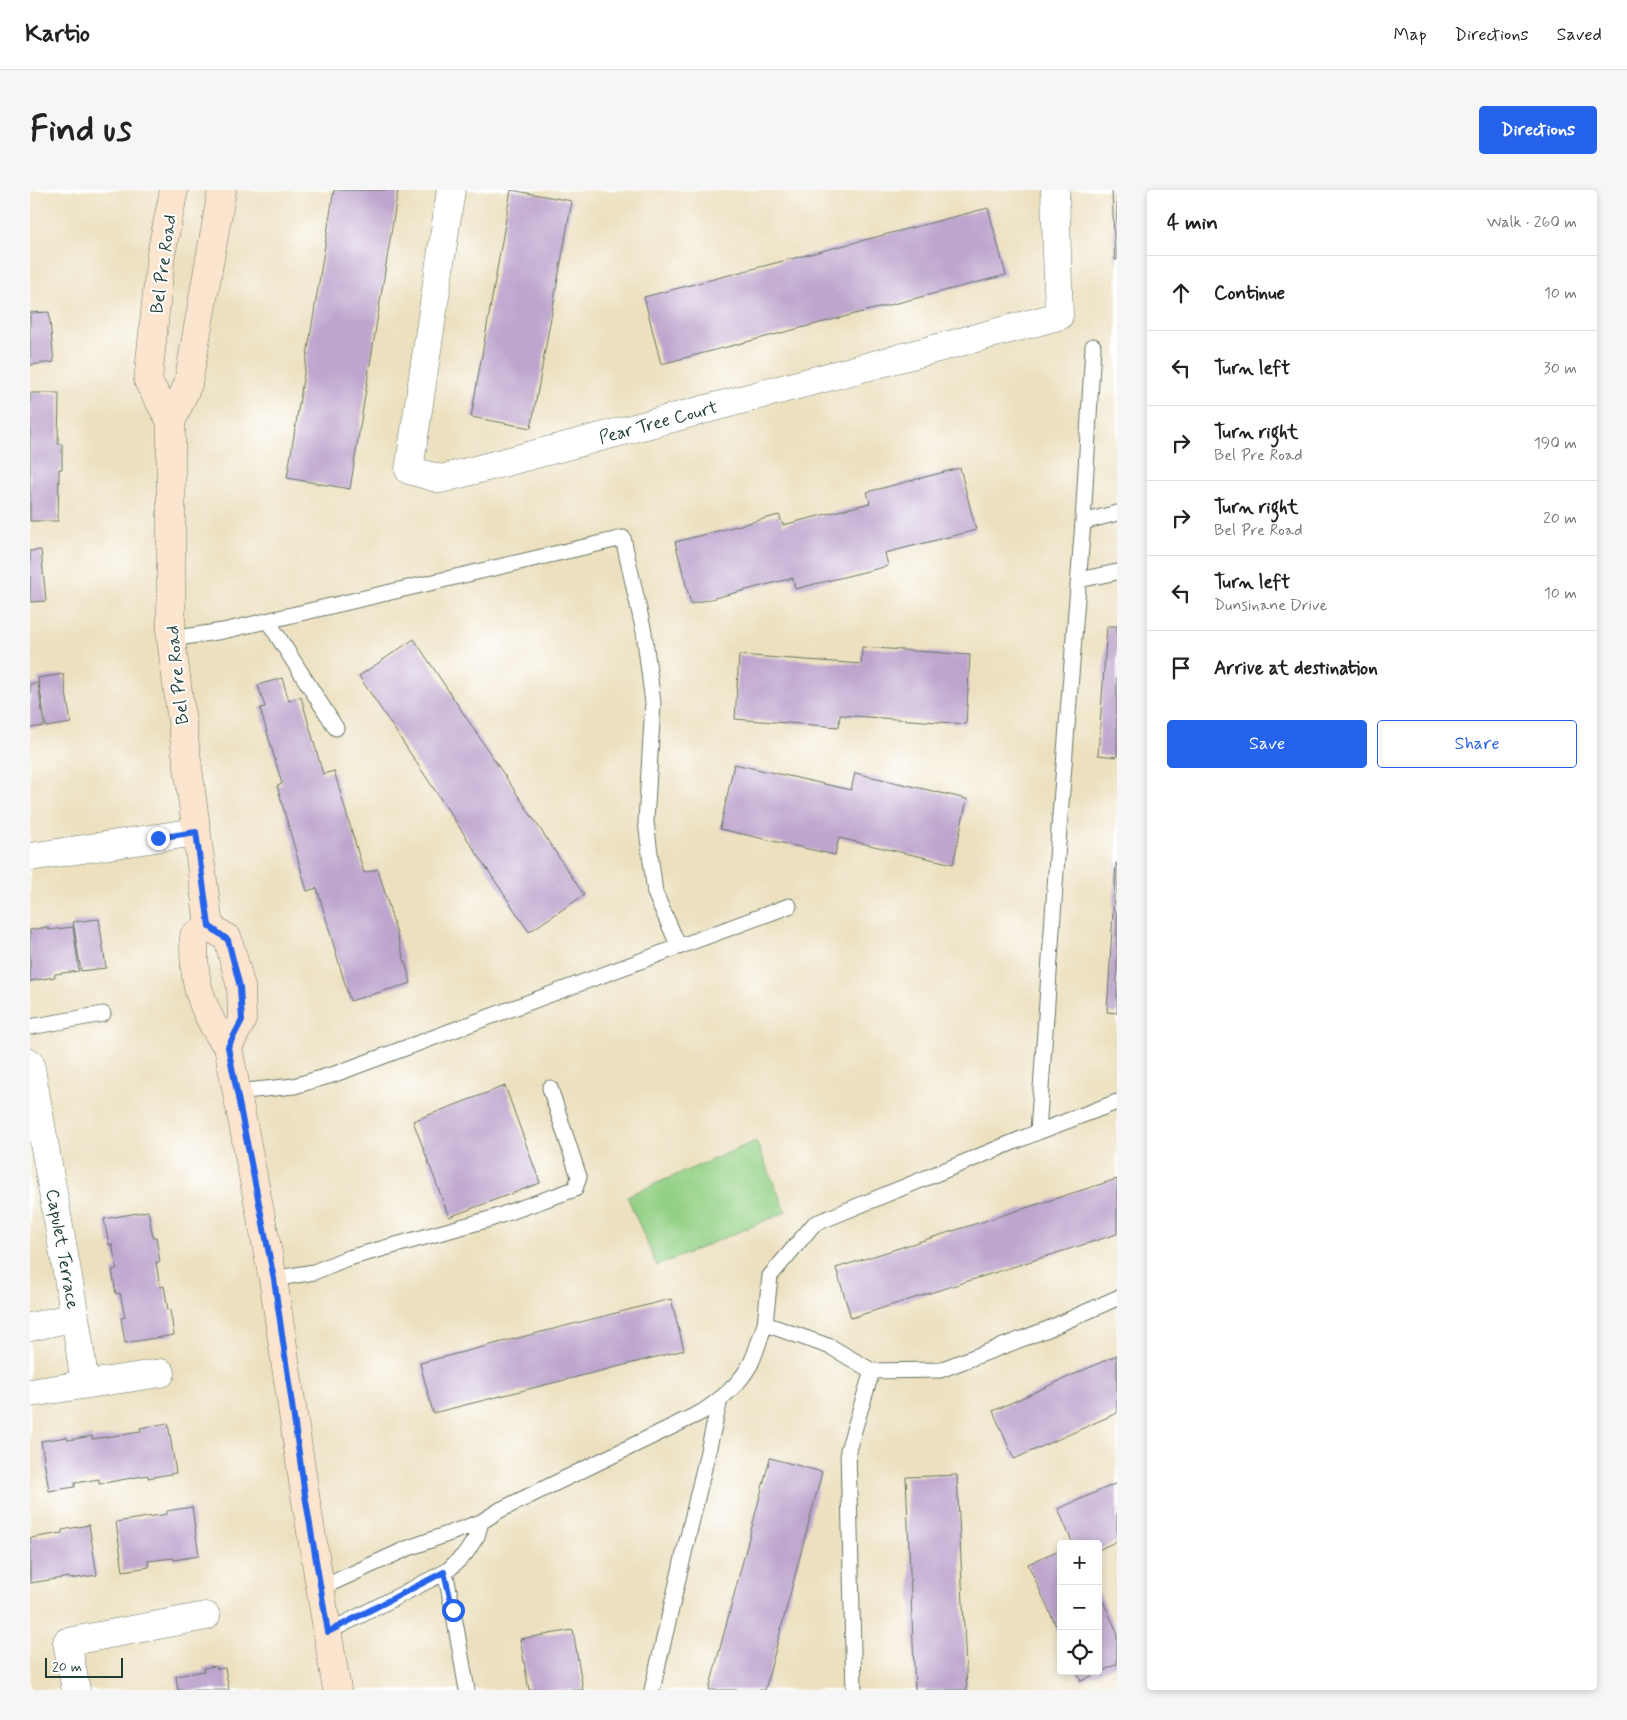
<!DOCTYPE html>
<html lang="en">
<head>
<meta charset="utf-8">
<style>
  body { margin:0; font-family:Mynerve,sans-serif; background:#f6f6f6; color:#222 }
  .controls { position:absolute; right:15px; bottom:15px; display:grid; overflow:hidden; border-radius:5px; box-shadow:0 2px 8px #0003 }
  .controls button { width:45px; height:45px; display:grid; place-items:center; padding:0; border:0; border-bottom:1px solid #e0e0e0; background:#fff; color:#222; font:25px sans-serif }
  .scale { position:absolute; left:15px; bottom:12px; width:78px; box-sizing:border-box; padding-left:5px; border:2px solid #1f3d34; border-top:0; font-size:14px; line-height:18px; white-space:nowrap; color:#1f3d34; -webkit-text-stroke:4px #fff; paint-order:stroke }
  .stop { position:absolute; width:15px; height:15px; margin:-11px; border:4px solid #2563eb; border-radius:50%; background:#fff }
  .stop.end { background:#2563eb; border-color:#fff; box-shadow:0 1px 5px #0008 }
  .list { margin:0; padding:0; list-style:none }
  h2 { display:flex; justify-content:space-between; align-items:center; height:65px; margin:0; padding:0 20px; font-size:21px }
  h2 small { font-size:16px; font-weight:400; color:#767676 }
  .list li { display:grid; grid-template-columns:32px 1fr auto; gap:15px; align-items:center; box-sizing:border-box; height:75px; padding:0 20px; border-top:1px solid #e0e0e0 }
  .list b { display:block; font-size:19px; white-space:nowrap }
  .list p { margin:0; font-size:16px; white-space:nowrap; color:#767676 }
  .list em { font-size:16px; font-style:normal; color:#767676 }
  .actions { display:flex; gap:10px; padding:15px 20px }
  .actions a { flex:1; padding:11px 0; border:1px solid #2563eb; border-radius:5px; text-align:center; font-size:18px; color:#2563eb }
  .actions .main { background:#2563eb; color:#fff }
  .icon { flex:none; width:28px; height:28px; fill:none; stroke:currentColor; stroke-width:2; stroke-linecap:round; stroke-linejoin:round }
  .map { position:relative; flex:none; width:1087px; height:1500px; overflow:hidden; border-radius:5px }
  header { display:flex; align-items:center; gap:30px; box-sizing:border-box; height:70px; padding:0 25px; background:#fff; border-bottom:1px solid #e0e0e0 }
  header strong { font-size:24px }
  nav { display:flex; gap:28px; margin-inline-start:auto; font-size:18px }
  .intro { display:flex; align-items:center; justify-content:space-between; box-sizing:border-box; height:120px; padding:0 30px }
  h1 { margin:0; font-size:35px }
  .button { padding:12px 22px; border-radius:5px; background:#2563eb; color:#fff; font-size:18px; font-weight:700 }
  main { display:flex; gap:30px; padding:0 30px }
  aside { flex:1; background:#fff; border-radius:5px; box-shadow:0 2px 8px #0003 }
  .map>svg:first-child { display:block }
  .green { fill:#94d186; stroke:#5a875d }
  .building { fill:#bda5cd }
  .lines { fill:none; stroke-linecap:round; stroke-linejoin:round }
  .service-casing { stroke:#677665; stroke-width:17 }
  .minor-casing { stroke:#677665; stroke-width:29 }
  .secondary-casing { stroke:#677665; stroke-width:29 }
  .service { stroke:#fff; stroke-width:15 }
  .minor { stroke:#fff; stroke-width:28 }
  .secondary { stroke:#fbe5cf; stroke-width:28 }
  .route { stroke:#2563eb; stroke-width:6 }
  .labels { text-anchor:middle; stroke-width:4; stroke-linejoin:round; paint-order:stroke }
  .street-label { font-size:18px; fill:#1f3d34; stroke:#fff }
</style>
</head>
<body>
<header>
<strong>Kartio</strong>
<nav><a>Map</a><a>Directions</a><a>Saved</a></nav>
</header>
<div class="intro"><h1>Find us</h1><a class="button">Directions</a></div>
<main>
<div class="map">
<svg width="1087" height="1500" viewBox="0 0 1087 1500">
  <rect width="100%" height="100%" fill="#fff"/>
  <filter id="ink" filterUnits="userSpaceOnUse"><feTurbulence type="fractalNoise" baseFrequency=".02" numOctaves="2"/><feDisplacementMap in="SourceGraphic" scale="10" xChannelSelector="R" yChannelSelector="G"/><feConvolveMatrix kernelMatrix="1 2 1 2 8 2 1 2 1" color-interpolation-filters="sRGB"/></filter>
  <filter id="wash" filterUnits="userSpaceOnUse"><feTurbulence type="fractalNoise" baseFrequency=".0096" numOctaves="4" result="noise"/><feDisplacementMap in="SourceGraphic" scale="20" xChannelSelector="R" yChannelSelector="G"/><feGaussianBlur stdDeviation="1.12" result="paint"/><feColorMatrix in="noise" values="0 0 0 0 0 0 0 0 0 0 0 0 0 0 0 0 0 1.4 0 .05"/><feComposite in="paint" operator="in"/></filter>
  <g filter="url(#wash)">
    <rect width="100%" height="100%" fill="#ece0bf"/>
    <path class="green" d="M726,951L756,1022L627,1076L597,1006Z"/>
    <g id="blocks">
      <path class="building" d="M304,0H368L320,299L257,288Z
        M481,0L542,11L501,238L441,227Z
        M1082,0H1087V70H1085Z
        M958,18L976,85L631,174L614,107Z
        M19,122L24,172L0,175V123Z
        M0,203H29L28,254H32V279H29L28,331H0Z
        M930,278L946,340L855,363L858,376L765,399L763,388L661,414L645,352L749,325L753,335L840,313L837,302Z
        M11,360L16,411L0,412V361Z
        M1077,436H1087V567L1068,565Z
        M384,449L554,705L499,742L329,486Z
        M832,457L940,465L936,534L810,525L809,537L705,529L709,465L831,474Z
        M33,484L41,533L16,537L8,488Z
        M252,488L259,511L271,507L293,584L304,581L334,683L348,679L381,793L320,811L287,698L277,701L247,596L252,594L230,518L235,517L228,495Z
        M8,493L14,536L0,538V494Z
        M704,574L821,600L825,583L937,609L923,674L809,648L805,665L690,639Z
        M1086,673H1087V823L1077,822Z
        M69,729L76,778L51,781L43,732Z
        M18,737V740L43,737L49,781L25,784V787L0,791V740Z
        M475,896L510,993L419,1027L383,931Z
        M1087,989V1044L821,1128L806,1078Z
        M118,1021L123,1047H126L130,1072H126L130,1097L134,1096L138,1120L140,1119L144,1145L95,1153L91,1128L95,1127L90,1103L86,1104L82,1080L87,1079L82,1054L79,1055L74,1029Z
        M641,1109L654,1160L403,1223L390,1173Z
        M1087,1165V1223L984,1269L963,1221Z
        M138,1233L146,1283L118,1288V1285L69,1294V1289L45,1293V1297L19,1301L11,1251L37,1247L38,1250L62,1246V1249L111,1242L110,1238Z
        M740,1268L792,1282L735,1500H679Z
        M927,1285L937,1500H885L876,1287Z
        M1087,1293V1351L1068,1360V1354H1043L1028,1319Z
        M162,1317L169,1366L144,1370L143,1368L118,1371L119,1377L93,1381L86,1332L137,1324V1321Z
        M59,1335L67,1385L40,1389L39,1387L0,1393V1348L32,1343V1340Z
        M1031,1359V1447L998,1374Z
        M1068,1400L1087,1442V1474L1051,1491L1046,1481H1068Z
        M543,1440L553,1500H499L490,1449Z
        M186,1476L187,1479L195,1478L199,1500H148L146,1486L174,1481L173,1478Z"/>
    </g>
  </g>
  <g filter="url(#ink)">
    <use href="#blocks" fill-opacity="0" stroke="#677665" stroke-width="1"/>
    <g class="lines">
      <g class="service-casing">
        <path id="service" d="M1053,332L1063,156
          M1049,390L1087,382
          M238,431L306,538
          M141,449L193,441L593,348L614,442L623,513L616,632L625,703L649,757
          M0,837L73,824
          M206,902L264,896L305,884L759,716
          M1087,912L1008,942L784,1034L740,1086L735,1134L801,1157L842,1181L910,1180L1018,1139L1087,1108
          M1008,942L1029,639L1053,332L1087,323
          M243,1089L284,1082L315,1069L460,1029L545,999L549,987L520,898
          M415,1382L423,1420L437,1500
          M291,1398L376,1359L451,1332L470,1320L672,1222C691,1209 708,1196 720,1175C726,1163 730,1148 735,1134
          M298,1442L417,1381L436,1363L447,1346L451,1332
          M622,1500L690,1210
          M824,1500L818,1260L842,1181"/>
      </g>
      <g class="minor-casing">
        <path id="minor" d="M421,0L379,280L411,289L1029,126L1025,0
          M0,667L166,642
          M0,873L45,1127L55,1194
          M0,1137L45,1127
          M0,1203L131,1183
          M46,1500L37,1452L176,1426"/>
      </g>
      <g class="secondary-casing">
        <path id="secondary" d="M192,0L158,194L141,232V449L179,736L198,749L211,797L212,830L198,857
          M141,232L118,191L131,64L144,0
          M179,736L164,746C164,764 164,784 169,801C175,821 185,841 198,857L243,1089L275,1305L307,1500"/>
      </g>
      <use href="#service" class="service"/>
      <use href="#minor" class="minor"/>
      <use href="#secondary" class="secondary"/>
    </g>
  </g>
  <g class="lines" filter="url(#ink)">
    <path class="route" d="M128,648L166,642L179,736L198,750L210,797L212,830L198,857L244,1089L275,1305L298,1442L414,1382L423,1420"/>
  </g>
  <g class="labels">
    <g class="street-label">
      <text transform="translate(133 74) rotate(-82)" y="6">Bel Pre Road</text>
      <text transform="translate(628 232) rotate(-15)" y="6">Pear Tree Court</text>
      <text transform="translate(147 485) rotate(-96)" y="6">Bel Pre Road</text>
      <text transform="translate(33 1059) rotate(80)" y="6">Capulet Terrace</text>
    </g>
  </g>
</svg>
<div class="controls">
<button>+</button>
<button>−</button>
<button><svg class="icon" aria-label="locate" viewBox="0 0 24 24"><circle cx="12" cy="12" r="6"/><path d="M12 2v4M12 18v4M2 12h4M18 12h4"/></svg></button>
</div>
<div class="scale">20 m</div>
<div class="stop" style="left:423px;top:1420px"></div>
<div class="stop end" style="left:128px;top:648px"></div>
</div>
<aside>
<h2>4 min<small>Walk · 260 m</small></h2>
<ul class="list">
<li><svg class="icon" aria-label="ahead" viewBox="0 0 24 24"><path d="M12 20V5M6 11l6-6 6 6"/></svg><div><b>Continue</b></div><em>10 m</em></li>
<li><svg class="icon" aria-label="left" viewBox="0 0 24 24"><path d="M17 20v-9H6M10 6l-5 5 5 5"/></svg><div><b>Turn left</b></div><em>30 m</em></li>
<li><svg class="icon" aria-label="right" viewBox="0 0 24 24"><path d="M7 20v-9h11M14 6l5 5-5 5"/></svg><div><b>Turn right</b><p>Bel Pre Road</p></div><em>190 m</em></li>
<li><svg class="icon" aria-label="right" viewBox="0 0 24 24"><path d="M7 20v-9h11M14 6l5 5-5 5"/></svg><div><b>Turn right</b><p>Bel Pre Road</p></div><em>20 m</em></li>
<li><svg class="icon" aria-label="left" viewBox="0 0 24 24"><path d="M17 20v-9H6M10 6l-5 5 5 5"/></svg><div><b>Turn left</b><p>Dunsinane Drive</p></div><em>10 m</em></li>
<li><svg class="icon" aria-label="arrive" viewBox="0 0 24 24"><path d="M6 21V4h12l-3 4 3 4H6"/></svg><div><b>Arrive at destination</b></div></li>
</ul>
<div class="actions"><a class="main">Save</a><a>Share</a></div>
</aside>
</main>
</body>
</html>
